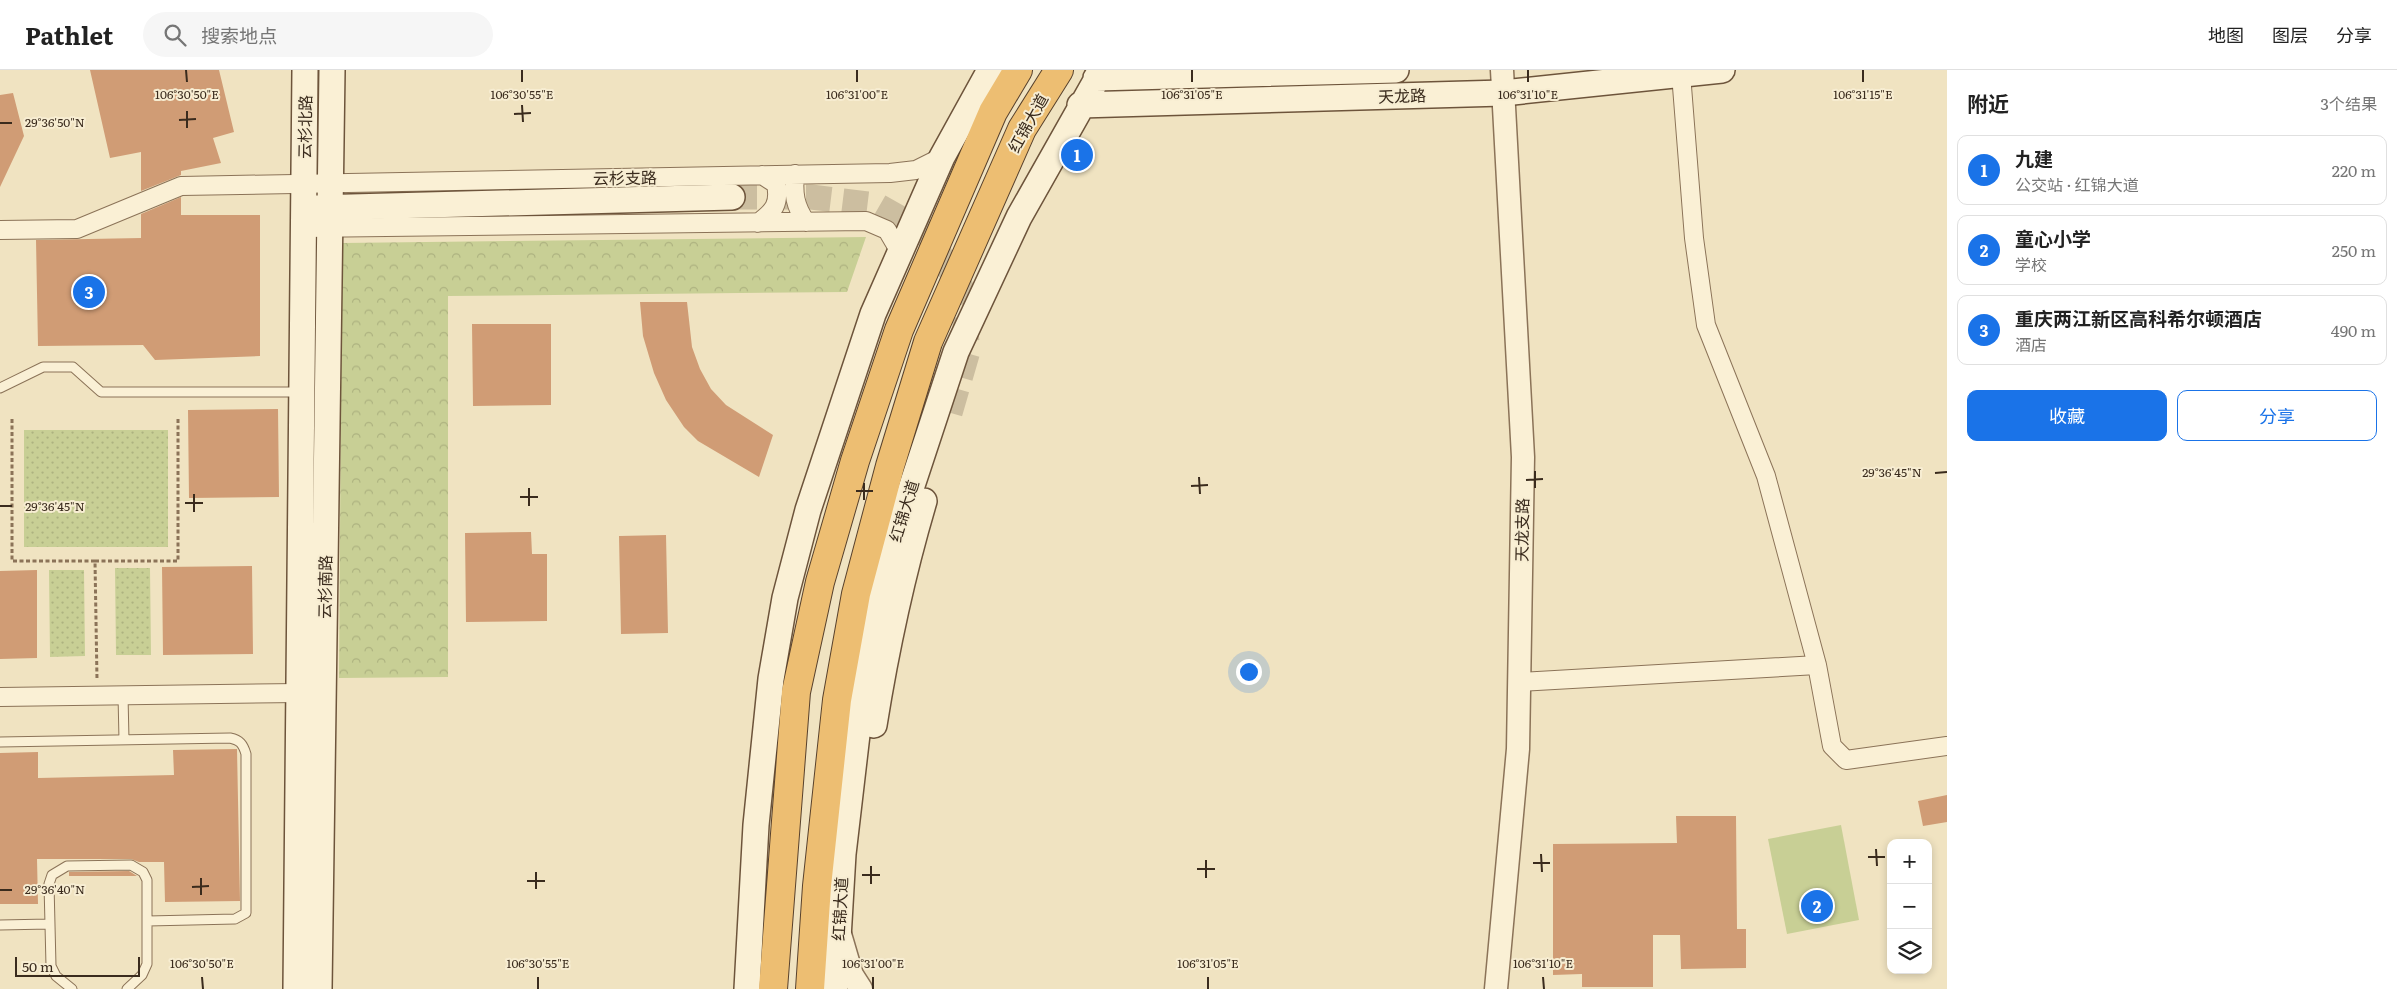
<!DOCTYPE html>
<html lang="zh">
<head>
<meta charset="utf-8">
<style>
  body { margin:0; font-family:Literata,"Noto Sans SC",serif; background:#f6f6f6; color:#222 }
  .controls { position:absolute; right:15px; bottom:15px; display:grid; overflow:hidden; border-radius:10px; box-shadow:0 2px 8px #0003 }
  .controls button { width:45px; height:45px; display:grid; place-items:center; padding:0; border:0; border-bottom:1px solid #e0e0e0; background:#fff; color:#222; font:25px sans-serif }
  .scale { position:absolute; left:15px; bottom:12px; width:125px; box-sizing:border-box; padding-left:5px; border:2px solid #3a2b1d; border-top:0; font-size:14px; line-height:18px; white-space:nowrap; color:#3a2b1d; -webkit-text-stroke:4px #f7edd2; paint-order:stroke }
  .you { position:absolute; left:1248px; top:601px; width:18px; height:18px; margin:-12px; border:4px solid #fff; border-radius:50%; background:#1a73e8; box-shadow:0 0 0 8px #1a73e833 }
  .badge { display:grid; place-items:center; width:32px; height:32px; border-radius:50%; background:#1a73e8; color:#fff; font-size:16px; font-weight:700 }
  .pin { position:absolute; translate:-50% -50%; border:2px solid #fff; box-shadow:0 1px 5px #0006 }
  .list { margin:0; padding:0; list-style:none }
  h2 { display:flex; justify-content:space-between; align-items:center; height:65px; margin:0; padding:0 20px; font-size:21px }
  h2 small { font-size:16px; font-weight:400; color:#767676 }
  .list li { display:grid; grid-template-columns:32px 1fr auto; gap:15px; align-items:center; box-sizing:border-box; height:70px; margin:0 10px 10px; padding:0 10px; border:1px solid #e0e0e0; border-radius:10px }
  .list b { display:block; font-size:19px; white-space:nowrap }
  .list p { margin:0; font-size:16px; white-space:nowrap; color:#767676 }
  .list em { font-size:16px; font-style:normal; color:#767676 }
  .actions { display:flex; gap:10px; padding:15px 20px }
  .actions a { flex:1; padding:11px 0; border:1px solid #1a73e8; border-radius:10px; text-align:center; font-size:18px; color:#1a73e8 }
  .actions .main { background:#1a73e8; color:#fff }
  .icon { flex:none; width:28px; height:28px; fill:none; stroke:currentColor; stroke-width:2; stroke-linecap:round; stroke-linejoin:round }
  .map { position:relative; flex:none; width:1947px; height:919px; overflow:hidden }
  header { display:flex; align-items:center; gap:30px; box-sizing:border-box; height:70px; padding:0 25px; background:#fff; border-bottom:1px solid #e0e0e0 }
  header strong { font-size:24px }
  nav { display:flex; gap:28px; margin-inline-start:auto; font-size:18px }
  .search { width:350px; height:45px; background:#f6f6f6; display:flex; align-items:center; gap:12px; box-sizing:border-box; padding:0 18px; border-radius:28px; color:#767676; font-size:19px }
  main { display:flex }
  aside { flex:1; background:#fff }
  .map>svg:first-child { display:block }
  .grass { fill:url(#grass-dots) }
  .park { fill:url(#park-crowns) }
  .pitch { fill:#c8cf95 }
  .building { fill:#d09c75 }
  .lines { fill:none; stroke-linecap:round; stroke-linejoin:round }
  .secondary-tunnel { stroke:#ccbea0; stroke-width:25; stroke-dasharray:25 12; stroke-linecap:butt }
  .service-casing { stroke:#8b7358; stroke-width:11 }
  .minor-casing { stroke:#8b7358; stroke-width:20 }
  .tertiary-casing { stroke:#8b7358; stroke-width:25 }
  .secondary-casing { stroke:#6d543b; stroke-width:28 }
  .trunk-casing { stroke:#58412c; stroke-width:30 }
  .path { stroke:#8b7358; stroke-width:3; stroke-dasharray:4 2.5; stroke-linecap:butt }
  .service { stroke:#faf0d5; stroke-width:9 }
  .minor { stroke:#faf0d5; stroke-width:18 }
  .tertiary { stroke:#faf0d5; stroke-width:22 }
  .secondary { stroke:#faf0d5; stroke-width:25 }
  .trunk { stroke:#edbe72; stroke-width:28 }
  .ticks { fill:none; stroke:#3a2b1d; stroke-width:2 }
  .labels { text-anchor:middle; stroke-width:4; stroke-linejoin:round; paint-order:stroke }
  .street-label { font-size:16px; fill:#3a2b1d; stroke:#f7edd2 }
  .ticks-label { font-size:12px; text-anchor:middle; fill:#3a2b1d; stroke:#f7edd2; stroke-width:4; stroke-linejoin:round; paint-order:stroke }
</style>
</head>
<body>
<header>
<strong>Pathlet</strong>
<div class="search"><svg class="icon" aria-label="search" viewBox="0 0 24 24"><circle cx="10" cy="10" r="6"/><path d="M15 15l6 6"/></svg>搜索地点</div>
<nav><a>地图</a><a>图层</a><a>分享</a></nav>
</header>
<main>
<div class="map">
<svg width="1947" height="919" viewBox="0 0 1947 919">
  <defs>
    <pattern id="grass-dots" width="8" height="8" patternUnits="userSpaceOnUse" patternTransform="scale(1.25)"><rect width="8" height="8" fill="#c8cf95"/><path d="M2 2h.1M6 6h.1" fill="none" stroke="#adb280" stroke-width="1.8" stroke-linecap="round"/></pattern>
    <pattern id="park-crowns" width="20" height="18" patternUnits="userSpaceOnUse" patternTransform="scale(1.25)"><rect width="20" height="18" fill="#c8cf95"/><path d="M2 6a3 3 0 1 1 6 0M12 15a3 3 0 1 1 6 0" fill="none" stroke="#adb280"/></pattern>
  </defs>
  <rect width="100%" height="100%" fill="#f0e3c1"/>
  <path class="grass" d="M24,360H168V477H24Z
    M150,498L151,585H116L115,498Z
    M49,500H84L85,586L50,587Z"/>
  <path class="park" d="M866,167L847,222L448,226V607L339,608L342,173Z"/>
  <path class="pitch" d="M1841,755L1859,850L1787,864L1768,769Z"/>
  <path class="building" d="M90,0H219L234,62L213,68L221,93L181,101V105L141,121V82L110,88Z
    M13,23L24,66L0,117V25Z
    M181,127V145H260V286L155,290L143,275L38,276L36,170L141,168V144Z
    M640,232H687L692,277L700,299L711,319L726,335L773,365L759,407L698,371L684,357L666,330L654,303L643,266Z
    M472,254H551V335L473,336Z
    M278,339L279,427L189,428L188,340Z
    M531,462L532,484H547V551L466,552L465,463Z
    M666,465L668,563L621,564L619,466Z
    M252,496L253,584L163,585L162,497Z
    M37,500V588L0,589V501Z
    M237,679L240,831L165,832L164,792H139L131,789H37L38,834H0V683L38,682V708L174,705L173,680Z
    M1947,725V752L1923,756L1918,731Z
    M1676,746H1736L1737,859H1746V898L1681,899L1680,865H1653V917H1582V904L1553,905V774L1677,773Z
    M129,801L137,806H69V802Z"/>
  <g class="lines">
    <path class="secondary-tunnel" d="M732,127H811L877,135L926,163L961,217L968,281L950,343"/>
    <g class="service-casing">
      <path id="service" d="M0,318L43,297H73L101,322H300
        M123,625L124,670
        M0,672L230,668C240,670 243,674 246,684V843L235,849L148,851
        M0,855L49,854
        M72,919L56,906L51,896L49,814L52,805L67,796L131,795L143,802L147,810V894L142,905L127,919"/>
    </g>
    <g class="minor-casing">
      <path id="minor" d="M1681,4L1694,168L1706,255L1766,406L1817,595L1832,676L1846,690L1947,676
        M795,104C793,124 795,136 806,152
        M758,153C774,141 780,134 776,114L762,105
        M304,158L866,151L887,160L900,182
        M0,160L77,159L181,116L890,103L916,100L942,87
        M1519,612L1817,595
        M0,627L299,623"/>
    </g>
    <g class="tertiary-casing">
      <path id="tertiary" d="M840,864L852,905L861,919
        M1496,919L1518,679L1523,387L1502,0"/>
    </g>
    <g class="secondary-casing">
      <path id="secondary" d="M1096,8L1396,0
        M1080,35L1503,23L1722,0
        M314,138L732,127
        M874,655C886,580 902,505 924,431
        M296,919L305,0
        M319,919L332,0
        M747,919L756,755L771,609L785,528L808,440L873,244L942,87L990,0
        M835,919L843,784L865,596L895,467L956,282L1019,147L1102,0"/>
    </g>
    <g class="trunk-casing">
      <path id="trunk" d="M773,919L796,622L820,512L855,391L899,260L993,42L1018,0
        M810,919L817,816L837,630L856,524L890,396L928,272L1022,59L1059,0"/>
    </g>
    <path class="path" d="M12,349V491H95L97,610
      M95,491H178V349"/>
    <use href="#service" class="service"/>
    <use href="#minor" class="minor"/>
    <use href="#tertiary" class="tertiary"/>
    <use href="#secondary" class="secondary"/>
    <use href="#trunk" class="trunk"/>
  </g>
  <path class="ticks" d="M186,0L187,12M522,0V12M857,0V12M1192,0V12M1528,0V12M1863,0V12M522,35L523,52M187,41V58M514,44L531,43M179,50L196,49M0,53H12M1535,401V418M1935,403L1947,402M1199,407L1200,424M1526,410L1543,409M864,413V430M1191,416L1208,415M529,418V436M856,421H873M194,424V442M520,427H538M185,433H203M0,436H12M1876,779L1877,796M1541,784L1542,802M1868,787H1885M1206,790V808M1533,793H1550M871,796V814M1197,799H1215M536,802V819M862,805H880M201,808V825M527,811H545M192,817L209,816M0,820H12M202,907L203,919M538,907V919M873,907V919M1208,907V919M1543,907L1544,919"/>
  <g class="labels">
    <g class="street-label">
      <text transform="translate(1402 26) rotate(-2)" y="6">天龙路</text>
      <text transform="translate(1028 53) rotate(-61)" y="6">红锦大道</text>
      <text transform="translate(305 57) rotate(-89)" y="6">云杉北路</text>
      <text transform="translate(625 108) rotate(-1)" y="6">云杉支路</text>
      <text transform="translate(904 441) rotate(-73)" y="6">红锦大道</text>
      <text transform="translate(1522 460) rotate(-89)" y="6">天龙支路</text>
      <text transform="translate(325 517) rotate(-89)" y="6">云杉南路</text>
      <text transform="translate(840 839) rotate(-87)" y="6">红锦大道</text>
    </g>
  </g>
  <g class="ticks-label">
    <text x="187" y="29">106°30'50"E</text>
    <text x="522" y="29">106°30'55"E</text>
    <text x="857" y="29">106°31'00"E</text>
    <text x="1192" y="29">106°31'05"E</text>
    <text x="1528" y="29">106°31'10"E</text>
    <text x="1863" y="29">106°31'15"E</text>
    <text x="55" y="57">29°36'50"N</text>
    <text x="1892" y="407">29°36'45"N</text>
    <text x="55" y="441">29°36'45"N</text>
    <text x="55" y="824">29°36'40"N</text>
    <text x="202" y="898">106°30'50"E</text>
    <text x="538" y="898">106°30'55"E</text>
    <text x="873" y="898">106°31'00"E</text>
    <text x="1208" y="898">106°31'05"E</text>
    <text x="1543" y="898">106°31'10"E</text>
  </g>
</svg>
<div class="controls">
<button>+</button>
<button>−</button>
<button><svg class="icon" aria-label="layers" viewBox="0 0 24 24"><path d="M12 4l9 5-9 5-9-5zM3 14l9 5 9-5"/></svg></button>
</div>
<div class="scale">50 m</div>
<div class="you"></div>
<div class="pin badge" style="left:1077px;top:85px">1</div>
<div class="pin badge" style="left:1817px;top:836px">2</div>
<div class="pin badge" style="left:89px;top:222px">3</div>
</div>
<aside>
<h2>附近<small>3个结果</small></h2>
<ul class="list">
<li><span class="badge">1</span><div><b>九建</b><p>公交站 · 红锦大道</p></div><em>220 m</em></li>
<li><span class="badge">2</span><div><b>童心小学</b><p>学校</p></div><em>250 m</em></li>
<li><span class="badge">3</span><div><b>重庆两江新区高科希尔顿酒店</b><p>酒店</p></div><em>490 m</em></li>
</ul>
<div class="actions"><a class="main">收藏</a><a>分享</a></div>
</aside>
</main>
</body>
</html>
